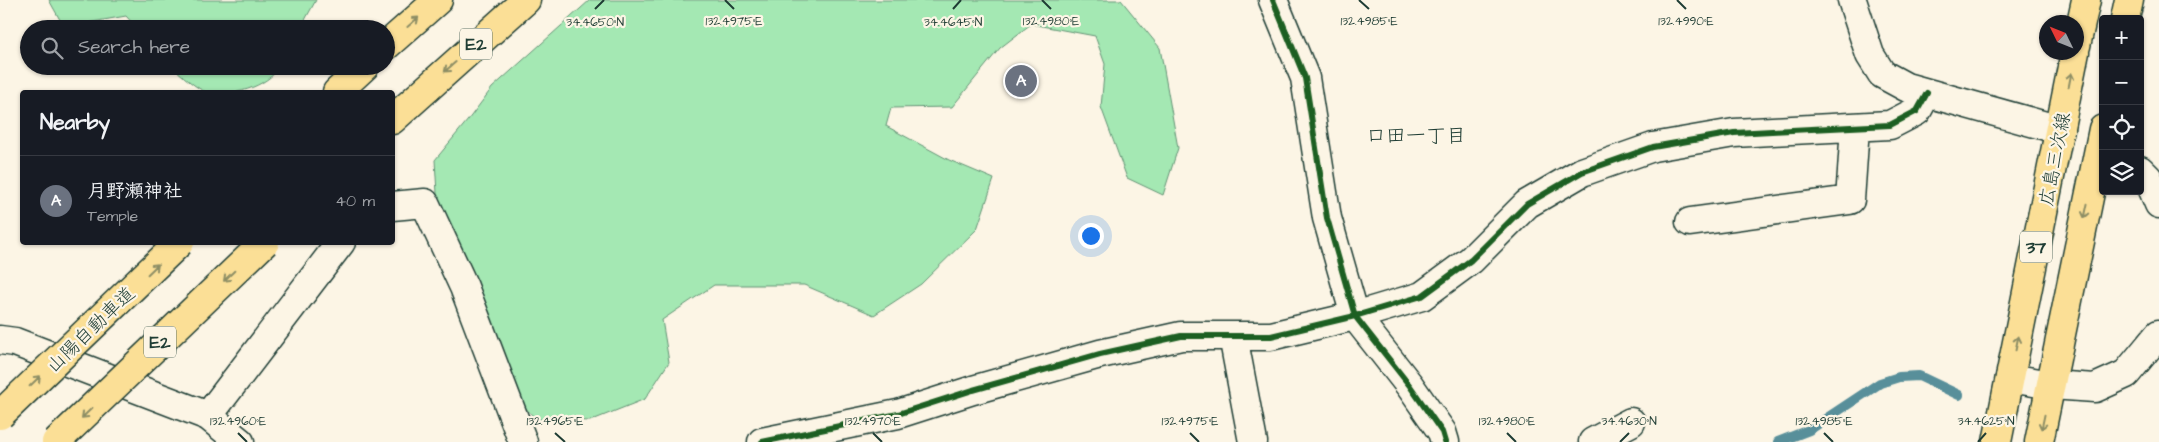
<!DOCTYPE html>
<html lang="en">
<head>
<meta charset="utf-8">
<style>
  body { margin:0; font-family:"Architects Daughter","Klee One",sans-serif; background:#20242c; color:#f1f3f6 }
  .controls { position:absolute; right:15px; top:15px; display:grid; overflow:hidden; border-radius:5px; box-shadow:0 1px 4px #0004 }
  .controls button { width:45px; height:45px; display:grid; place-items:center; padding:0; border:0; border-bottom:1px solid #363941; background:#171b24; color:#f1f3f6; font:25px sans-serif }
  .compass { position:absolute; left:2039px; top:15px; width:45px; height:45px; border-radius:50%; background:#171b24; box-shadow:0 1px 4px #0004; rotate:313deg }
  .you { position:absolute; left:1090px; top:235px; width:18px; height:18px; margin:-12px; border:4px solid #fff; border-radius:50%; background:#1a73e8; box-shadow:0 0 0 8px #1a73e833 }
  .badge { display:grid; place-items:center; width:32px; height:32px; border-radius:50%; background:#92a19f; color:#fff; font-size:16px; font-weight:700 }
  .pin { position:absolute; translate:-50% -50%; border:2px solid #fff; box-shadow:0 1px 5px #0006 }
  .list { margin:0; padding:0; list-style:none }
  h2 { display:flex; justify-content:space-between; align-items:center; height:65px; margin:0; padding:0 20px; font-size:21px }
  h2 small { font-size:16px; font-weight:400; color:#9ea1a6 }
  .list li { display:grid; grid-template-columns:32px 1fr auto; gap:15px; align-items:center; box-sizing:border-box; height:90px; padding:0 20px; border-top:1px solid #363941 }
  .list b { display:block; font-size:19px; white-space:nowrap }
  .list p { margin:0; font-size:16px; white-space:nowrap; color:#9ea1a6 }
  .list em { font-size:16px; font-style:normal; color:#9ea1a6 }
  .icon { flex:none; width:28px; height:28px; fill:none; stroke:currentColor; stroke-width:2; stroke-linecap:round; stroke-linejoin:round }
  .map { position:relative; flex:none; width:2159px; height:442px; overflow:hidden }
  .search { position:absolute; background:#171b24; box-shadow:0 1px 4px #0004; left:20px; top:20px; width:375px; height:55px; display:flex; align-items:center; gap:12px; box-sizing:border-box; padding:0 18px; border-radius:28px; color:#9ea1a6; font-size:19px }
  .panel { position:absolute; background:#171b24; box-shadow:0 1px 4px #0004; left:20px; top:90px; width:375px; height:155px; border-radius:5px }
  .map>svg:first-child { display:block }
  .green { fill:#a4e8b3; stroke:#629274 }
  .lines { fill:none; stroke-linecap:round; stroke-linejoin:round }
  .stream { stroke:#588f9a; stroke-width:10 }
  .street-casing { stroke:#1f3d34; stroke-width:31 }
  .secondary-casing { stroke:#1f3d34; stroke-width:31 }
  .primary-casing { stroke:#1f3d34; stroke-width:31 }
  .highway-casing { stroke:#1f3d34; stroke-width:31 }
  .street { stroke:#fcf5e5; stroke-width:28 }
  .secondary { stroke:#fcf5e5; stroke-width:28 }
  .primary { stroke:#fbdf96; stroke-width:28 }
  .highway { stroke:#fbdf96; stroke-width:28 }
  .highway-bridge-casing { stroke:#1f3d34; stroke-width:31; stroke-linecap:butt }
  .highway-bridge { stroke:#fbdf96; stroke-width:28 }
  .cycleway-casing { stroke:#fcf5e5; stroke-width:9 }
  .cycleway { stroke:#1b5e20; stroke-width:6 }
  .oneway { stroke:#8d8e65 }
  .ticks { fill:none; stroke:#1f3d34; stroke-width:2 }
  .labels { text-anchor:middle; stroke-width:4.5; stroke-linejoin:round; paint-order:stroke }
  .shield { fill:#fcf5e5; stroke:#617469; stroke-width:1 }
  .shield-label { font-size:18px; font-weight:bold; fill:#1f3d34 }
  .street-label { font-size:19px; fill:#1f3d34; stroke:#fcf5e5 }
  .neighbourhood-label { font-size:20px; fill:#1f3d34; stroke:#fcf5e5 }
  .ticks-label { font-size:12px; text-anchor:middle; fill:#1f3d34; stroke:#fcf5e5; stroke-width:4.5; stroke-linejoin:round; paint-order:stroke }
</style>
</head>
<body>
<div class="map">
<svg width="2159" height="442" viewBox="0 0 2159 442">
  <rect width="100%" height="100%" fill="#fcf5e5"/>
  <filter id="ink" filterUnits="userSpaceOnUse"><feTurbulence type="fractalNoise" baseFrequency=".02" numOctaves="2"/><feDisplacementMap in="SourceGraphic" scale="10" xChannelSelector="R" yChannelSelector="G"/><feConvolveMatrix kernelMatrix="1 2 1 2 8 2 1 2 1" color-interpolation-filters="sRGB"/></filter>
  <g filter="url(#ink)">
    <path class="green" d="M49,0H316L300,29H138L126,16L64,27Z
      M590,0H1121L1160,48L1178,148L1163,195L1127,178L1101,107L1105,64L1095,36L1031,24L1000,48L952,107L891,108L886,126L949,160L994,179L977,229L921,284L874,315L804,285H714L662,320L669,362L645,399L590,421L536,419L506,388L438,210L435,160L468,120L492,88Z
      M172,66H280C268,87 230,98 207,92C199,91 178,72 172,66Z"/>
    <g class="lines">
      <path class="stream" d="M1778,442L1809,430L1880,383L1899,377L1919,376L1959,395"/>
      <g class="street-casing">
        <path id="street" d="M1273,0L1305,78L1327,218L1355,316L1410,386L1442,432L1445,442
          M1852,0L1870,55L1882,74L1906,87L2060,130
          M2140,170L2148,178L2159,204
          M392,206L425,203L464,287L523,442
          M1690,222L1850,200L1855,127
          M1233,336L1253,442
          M208,416L341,242
          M762,442L898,414L973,390L1100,354L1181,336H1271L1355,316L1422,296L1471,260L1527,204L1582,172L1653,147L1734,133L1890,125L1917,111L1927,93
          M1593,442L1631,422"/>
      </g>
      <g class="secondary-casing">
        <path id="secondary" d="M0,340L15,342L208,416L240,442
          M2010,378L2051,385L2095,388L2126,374L2159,334"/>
      </g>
      <g class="primary-casing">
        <path id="primary" d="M2125,19L2129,0
          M2076,46L2086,0
          M1997,442L2075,52
          M2039,442L2103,129"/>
      </g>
      <g class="highway-casing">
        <path id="highway" d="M386,46L438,0
          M337,92L365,66
          M392,120L526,0"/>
      </g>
      <use href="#street" class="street"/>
      <use href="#secondary" class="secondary"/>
      <use href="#primary" class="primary"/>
      <use href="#highway" class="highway"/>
      <g class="highway-bridge-casing">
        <path id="highway-bridge" d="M0,415L180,242
          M56,442L265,242"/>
      </g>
      <use href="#highway-bridge" class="highway-bridge"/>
      <g class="cycleway-casing">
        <path id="cycleway" d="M1273,0L1305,78L1327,218L1355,316L1410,386L1442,432L1445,442
          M762,442L898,414L973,390L1100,354L1181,336H1271L1355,316L1422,296L1471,260L1527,204L1582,172L1653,147L1734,133L1890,125L1917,111L1927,93"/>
      </g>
      <use href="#cycleway" class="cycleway"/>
    </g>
    <defs><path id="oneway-shaft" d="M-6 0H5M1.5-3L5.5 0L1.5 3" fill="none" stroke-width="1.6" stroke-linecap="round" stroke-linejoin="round" transform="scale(1.25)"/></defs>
    <g class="oneway">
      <use href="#oneway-shaft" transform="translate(413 22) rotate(-41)"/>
      <use href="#oneway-shaft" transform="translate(450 67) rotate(139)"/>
      <use href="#oneway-shaft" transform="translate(2070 80) rotate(-79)"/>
      <use href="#oneway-shaft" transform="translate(2086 211) rotate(102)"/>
      <use href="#oneway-shaft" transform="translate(153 269) rotate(-44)"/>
      <use href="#oneway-shaft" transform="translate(229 276) rotate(136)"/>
      <use href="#oneway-shaft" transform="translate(2017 343) rotate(-79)"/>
      <use href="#oneway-shaft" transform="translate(35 381) rotate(-44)"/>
      <use href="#oneway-shaft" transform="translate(87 413) rotate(136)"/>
      <use href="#oneway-shaft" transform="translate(2043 422) rotate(102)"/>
    </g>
  </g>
  <path class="ticks" d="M725,0L734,9M1042,0L1051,9M1359,0L1369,9M1677,0L1686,9M595,9L604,0M953,9L961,0M238,433L247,442M555,433L565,442M873,433L882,442M1190,433L1199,442M1507,433L1516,442M1824,433L1833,442M1620,442L1629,433M1978,442L1986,433"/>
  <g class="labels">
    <g class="shield">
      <rect x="460" y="28.5" width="32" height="31" rx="4"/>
      <rect x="2020" y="231.5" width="32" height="31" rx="4"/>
      <rect x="144" y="326.5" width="32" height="31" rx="4"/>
    </g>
    <g class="shield-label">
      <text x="476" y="50">E2</text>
      <text x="2036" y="253">37</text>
      <text x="160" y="348">E2</text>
    </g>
    <g class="street-label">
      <text transform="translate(2054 159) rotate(-79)" y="7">広島三次線</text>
      <text transform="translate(90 329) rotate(-44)" y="7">山陽自動車道</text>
    </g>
    <g class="neighbourhood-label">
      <text x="1416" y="142">口田一丁目</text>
    </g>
  </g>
  <g class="ticks-label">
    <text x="734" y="25">132.4975°E</text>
    <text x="1051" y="25">132.4980°E</text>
    <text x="1369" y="25">132.4985°E</text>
    <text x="1686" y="25">132.4990°E</text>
    <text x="595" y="26">34.4650°N</text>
    <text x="953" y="26">34.4645°N</text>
    <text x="1629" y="425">34.4630°N</text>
    <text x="1986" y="425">34.4625°N</text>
    <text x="238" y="425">132.4960°E</text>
    <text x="555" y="425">132.4965°E</text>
    <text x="873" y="425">132.4970°E</text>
    <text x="1190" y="425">132.4975°E</text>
    <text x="1507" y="425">132.4980°E</text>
    <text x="1824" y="425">132.4985°E</text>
  </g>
</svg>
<div class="controls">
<button>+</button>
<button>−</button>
<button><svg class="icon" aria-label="locate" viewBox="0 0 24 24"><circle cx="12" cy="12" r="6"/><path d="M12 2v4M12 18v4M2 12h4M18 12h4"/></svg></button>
<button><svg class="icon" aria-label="layers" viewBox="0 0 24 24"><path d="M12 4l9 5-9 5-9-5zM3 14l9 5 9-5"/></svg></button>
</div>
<svg class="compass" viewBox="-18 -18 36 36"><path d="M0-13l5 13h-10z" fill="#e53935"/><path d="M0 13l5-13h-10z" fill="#9ea1a6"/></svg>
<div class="you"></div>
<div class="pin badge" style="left:1021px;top:81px;background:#6b7280">A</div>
<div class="search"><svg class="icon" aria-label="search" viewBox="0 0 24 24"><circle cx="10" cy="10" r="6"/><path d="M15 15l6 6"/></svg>Search here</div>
<section class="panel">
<h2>Nearby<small></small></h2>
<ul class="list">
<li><span class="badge" style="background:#6b7280">A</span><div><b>月野瀬神社</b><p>Temple</p></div><em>40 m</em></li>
</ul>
</section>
</div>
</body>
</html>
